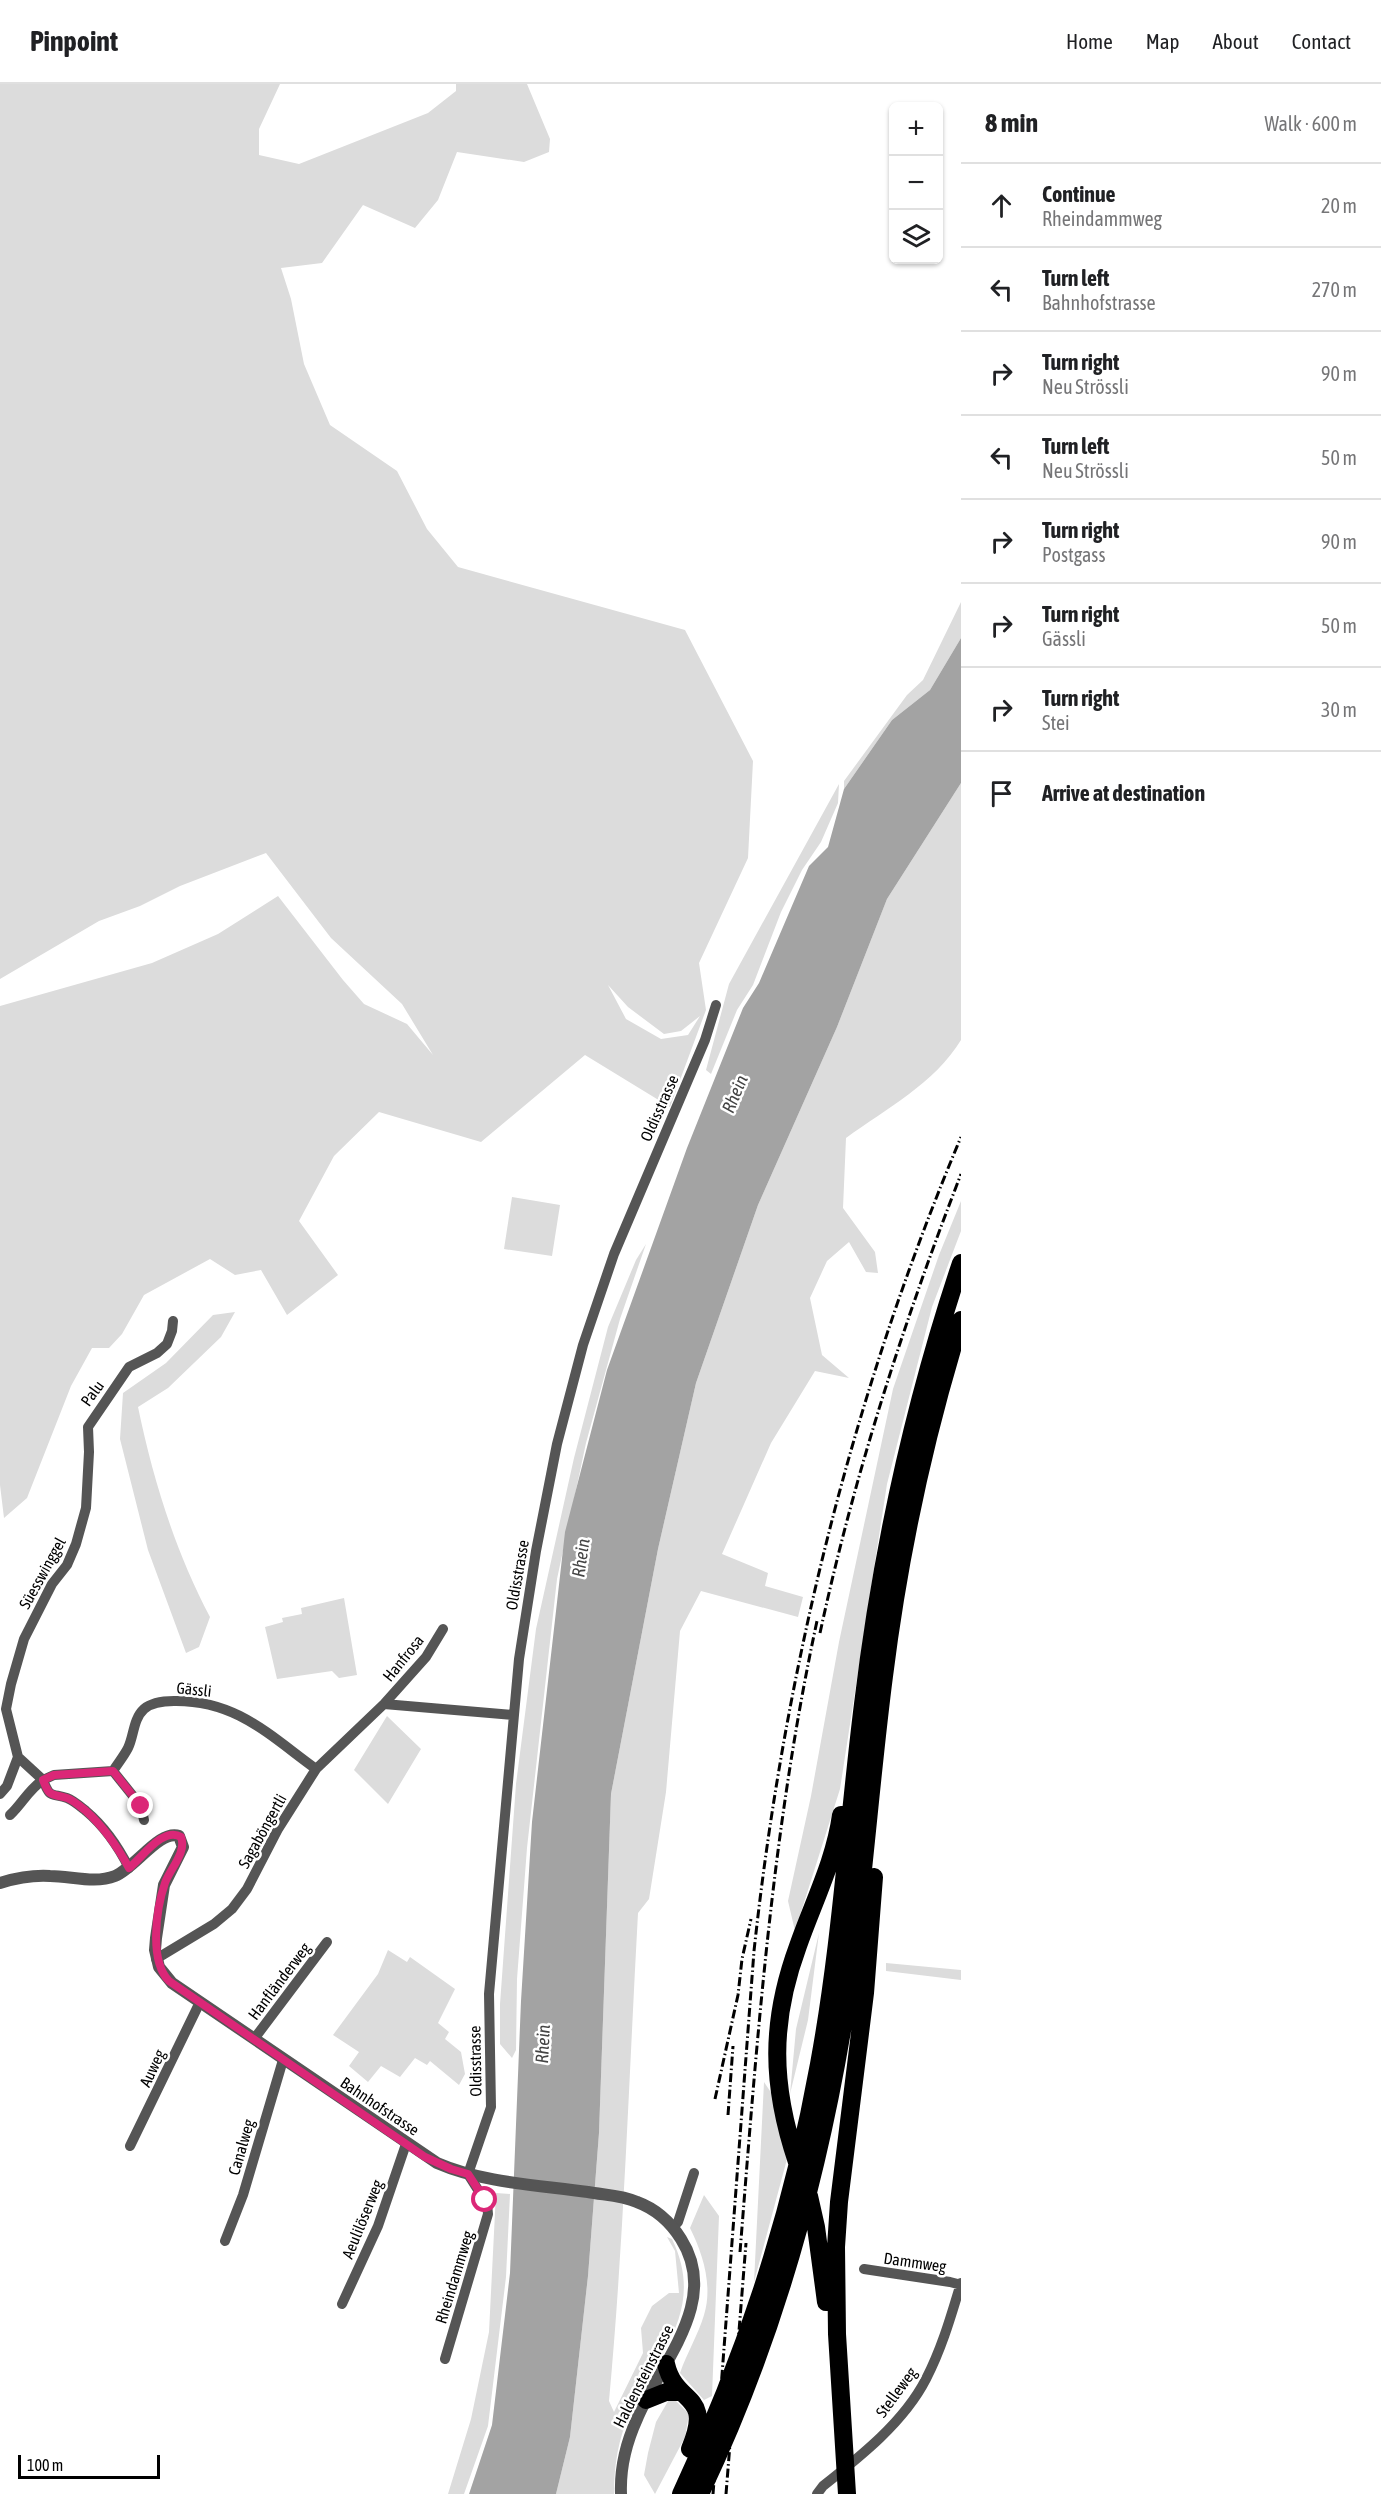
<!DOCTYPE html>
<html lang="en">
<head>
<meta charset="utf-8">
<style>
  body { margin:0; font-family:"Asap Condensed",sans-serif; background:#f6f6f6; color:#202124 }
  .controls { position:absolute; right:18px; top:18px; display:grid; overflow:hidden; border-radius:9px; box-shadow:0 2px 4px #0004 }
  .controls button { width:54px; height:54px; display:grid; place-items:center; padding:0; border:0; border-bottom:2px solid #e0e0e0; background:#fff; color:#202124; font:30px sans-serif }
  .scale { position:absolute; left:18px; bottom:15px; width:142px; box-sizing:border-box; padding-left:6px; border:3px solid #000; border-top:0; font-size:16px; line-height:21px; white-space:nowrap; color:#000; -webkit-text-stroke:4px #fff; paint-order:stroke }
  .stop { position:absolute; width:18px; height:18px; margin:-14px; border:4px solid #db2777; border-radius:50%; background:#fff }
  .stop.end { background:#db2777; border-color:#fff; box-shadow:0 2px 6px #0008 }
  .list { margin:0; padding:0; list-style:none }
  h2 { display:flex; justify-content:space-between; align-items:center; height:78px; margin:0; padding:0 24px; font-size:26px }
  h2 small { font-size:20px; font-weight:400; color:#757577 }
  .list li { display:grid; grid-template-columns:39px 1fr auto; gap:18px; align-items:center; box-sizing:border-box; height:84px; padding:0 24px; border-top:2px solid #e0e0e0 }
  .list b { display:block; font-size:22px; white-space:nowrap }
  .list p { margin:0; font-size:20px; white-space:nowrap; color:#757577 }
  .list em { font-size:20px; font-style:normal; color:#757577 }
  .icon { flex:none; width:33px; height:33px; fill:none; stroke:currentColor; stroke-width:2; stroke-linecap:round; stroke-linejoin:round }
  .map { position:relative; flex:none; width:961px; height:2410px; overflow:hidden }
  header { display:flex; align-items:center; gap:36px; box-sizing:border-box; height:84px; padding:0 30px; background:#fff; border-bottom:2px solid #e0e0e0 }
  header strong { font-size:28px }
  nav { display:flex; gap:33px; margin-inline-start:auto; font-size:21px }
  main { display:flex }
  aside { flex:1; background:#fff }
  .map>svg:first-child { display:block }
  .green { fill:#dcdcdc; fill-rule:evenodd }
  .water { fill:#a3a3a3 }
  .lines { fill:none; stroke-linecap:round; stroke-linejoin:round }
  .minor { stroke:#555; stroke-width:10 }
  .tertiary { stroke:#555; stroke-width:12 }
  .motorway { stroke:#000; stroke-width:18 }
  .rail { stroke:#000; stroke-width:3; stroke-dasharray:9 3 1.5 3; stroke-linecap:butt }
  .route { stroke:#db2777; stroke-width:8 }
  .labels { text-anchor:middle; stroke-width:5; stroke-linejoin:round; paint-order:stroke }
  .street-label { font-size:16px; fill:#000; stroke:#fff }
  .water-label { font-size:18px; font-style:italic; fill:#444; stroke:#fff }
</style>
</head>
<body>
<header>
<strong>Pinpoint</strong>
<nav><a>Home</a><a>Map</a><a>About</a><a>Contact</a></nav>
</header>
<main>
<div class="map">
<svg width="961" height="2410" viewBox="0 0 961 2410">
  <rect width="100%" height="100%" fill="#fff"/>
  <path class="green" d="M0,0H280L259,45V71L299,80L428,29L456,7V0H527L550,55L549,68L524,78L457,68L438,116L415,144L363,121L322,179L281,184L291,215L304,280L330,341L397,387L427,445L458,483L685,546L753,677L748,774L699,879L706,926L670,1023L585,971L481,1058L379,1028L334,1072L299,1137L338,1191L287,1231L261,1186L235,1191L210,1175L144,1211L122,1250L109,1264H92L71,1302L27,1414L4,1434L0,1401V922L152,879L218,850L278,812L343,896L364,920L407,940L433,971L402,920L331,854L266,769L180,802L140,822L99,837L0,895ZM608,901L628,923L664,950L681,947L700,932L688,951L661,955L626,935Z
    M961,518V554L930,606L892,636L844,705V697L907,611L923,596Z
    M961,699V956C935,999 886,1025 846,1054L843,1124L875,1168L878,1189L866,1188L849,1158L827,1177L810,1214L822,1271L849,1294L815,1287L771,1359L722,1470L768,1489L765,1502L803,1513L798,1533L701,1507L680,1547L666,1708L649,1815L638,1829C629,1991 624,2155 609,2317L614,2328L643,2269L641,2244L652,2222L669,2209H679L675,2167L667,2153L672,2155C706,2226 659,2268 630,2329C618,2355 614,2382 614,2410H556L570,2353L588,2192L599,2049L611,1710L658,1465L696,1299L758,1121L837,943L887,815Z
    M839,700L838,719L821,758L802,786L781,828L753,901L737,926L711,990L706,986L729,900Z
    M512,1113L560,1121L552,1172L504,1165Z
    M961,1117V1147L932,1223L887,1400L840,1705L795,1847L788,1817L811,1712L839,1558L893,1305L939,1171Z
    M646,1160L620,1235L586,1359L557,1495L527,1764L517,1895L516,1966L512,1974L500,1960V1920L516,1700L536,1545L574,1374L608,1243L636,1176Z
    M235,1228L221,1253L168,1304L138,1323C153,1395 175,1467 210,1533L199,1563L186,1569L148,1466L120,1355L123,1309L166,1279L213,1231Z
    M344,1514L357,1591L339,1594L332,1587L277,1595L265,1543L283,1538L282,1534L302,1530L301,1524Z
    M387,1632L421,1665L388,1720L354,1686Z
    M819,1849L808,1936L790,2010L796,1945Z
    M388,1866L407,1878L410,1873L455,1905L438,1939L449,1948L445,1955L461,1968L465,1990L459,2001L430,1977L427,1981L415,1974L400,1993L381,1982L368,1998L349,1982L359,1968L333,1951L378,1890Z
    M886,1879L961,1886V1896L886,1887Z
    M764,1998L772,2010L787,2075L754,2198Z
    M496,2109L510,2110L506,2193L488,2342L464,2410H448L471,2335L489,2248Z
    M704,2111L719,2132L712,2312L704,2316L680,2289C687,2269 698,2251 704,2231C713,2202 703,2170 690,2144Z
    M671,2312L689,2330L685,2353L655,2410L644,2391L648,2369L656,2338Z"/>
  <path class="water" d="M961,554V699L887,815L837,943L758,1121L696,1299L658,1465L611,1710L599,2049L588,2192L570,2353L556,2410H469L492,2341L510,2189L521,1917L532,1738L565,1448L607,1286L687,1064L743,924L759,899L809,782L828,763L844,705L892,636L930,606Z"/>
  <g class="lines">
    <path class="minor" d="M384,1620L514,1631
      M113,1687L141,1722L144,1736
      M0,1710L7,1702L18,1673
      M10,1731C22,1720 29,1705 43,1696L18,1673L6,1625L11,1600L24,1555L52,1500L67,1481L76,1460L86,1424L89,1368L88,1343L129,1283L157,1269L167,1260L172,1247L173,1237
      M129,1784C118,1762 105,1743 86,1727C81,1723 73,1716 67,1714C50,1709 50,1714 43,1696L54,1691L113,1687C118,1679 124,1672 128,1664C134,1652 133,1635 144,1625C152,1618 164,1617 174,1617C236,1616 269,1651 316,1685
      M156,1875L214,1840L232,1825L247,1805L278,1745L316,1685L384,1620L426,1573L443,1545
      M254,1955L327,1858
      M130,2062L200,1918
      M673,2143L678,2138L694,2089
      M225,2157L243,2111L283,1976
      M864,2185L950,2198L961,2201
      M342,2220L378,2142L406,2060
      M445,2275L488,2130L487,2120L468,2090L491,2023L489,1910L519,1575L536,1467L557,1360L583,1261L614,1170L705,956L716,921
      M817,2410L823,2402C861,2372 904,2338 926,2295C942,2264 951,2232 961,2199"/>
    <path class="tertiary" d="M0,1799C16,1794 34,1791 50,1792C71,1792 95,1800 115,1792C135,1784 160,1745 179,1752L183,1763L164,1801L156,1854L155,1866L159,1883L172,1899L437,2079C483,2099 538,2101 588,2108C604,2111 622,2111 637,2118C656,2125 671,2139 681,2155C721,2218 660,2279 637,2335C626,2359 620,2384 621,2410"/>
    <path class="motorway" d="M797,2078C771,2001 770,1938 798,1862C813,1819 835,1776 841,1731
      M809,2112L816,2143L826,2218
      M666,2280C676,2323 714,2307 690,2365
      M646,2316L666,2308H680
      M681,2410C745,2274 792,2129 819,1980C841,1861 848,1740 863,1620C881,1470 913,1322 961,1179
      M700,2410C771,2262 816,2103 843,1941C862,1825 869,1708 884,1592C899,1472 925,1351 961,1236
      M847,2410L837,2250L836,2163L839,2118L865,1909L874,1793"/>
    <path class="rail" d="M820,1549C854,1392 903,1240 961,1090
      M715,2015L738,1911L742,1875L751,1835
      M728,2031L733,1962
      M740,2168C757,1956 772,1745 817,1537
      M713,2410L754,1867C784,1588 852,1312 961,1053
      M726,2410L746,2159"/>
  </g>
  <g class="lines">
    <path class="route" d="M141,1722L113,1687L54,1691L43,1696C50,1714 50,1709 67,1714C73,1716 81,1723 86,1727C105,1744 117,1762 129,1784C142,1774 163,1742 181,1753C187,1768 170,1785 165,1799C156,1825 149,1877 169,1897L425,2073L451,2085L468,2090L485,2116"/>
  </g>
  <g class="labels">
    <g class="street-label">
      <text transform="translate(659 1024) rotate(-66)" y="6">Oldisstrasse</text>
      <text transform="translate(92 1309) rotate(-54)" y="6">Palu</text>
      <text transform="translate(42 1489) rotate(-61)" y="6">Süesswinggel</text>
      <text transform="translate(517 1491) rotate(-80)" y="6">Oldisstrasse</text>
      <text transform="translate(403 1574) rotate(-51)" y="6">Hanfrosa</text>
      <text transform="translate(194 1605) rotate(6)" y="6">Gässli</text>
      <text transform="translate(262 1747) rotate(-61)" y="6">Sagaböngertli</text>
      <text transform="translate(279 1897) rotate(-53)" y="6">Hanfländerweg</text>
      <text transform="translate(475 1977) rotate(-91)" y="6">Oldisstrasse</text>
      <text transform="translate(152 1984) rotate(-65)" y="6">Auweg</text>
      <text transform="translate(380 2022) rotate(34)" y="6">Bahnhofstrasse</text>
      <text transform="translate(241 2063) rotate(-74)" y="6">Canalweg</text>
      <text transform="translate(362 2135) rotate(-68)" y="6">Aeulilöserweg</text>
      <text transform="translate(915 2178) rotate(8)" y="6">Dammweg</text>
      <text transform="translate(454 2193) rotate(-73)" y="6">Rheindammweg</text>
      <text transform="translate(643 2292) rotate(-63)" y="6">Haldensteinstrasse</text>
      <text transform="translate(896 2308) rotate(-54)" y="6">Stelleweg</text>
    </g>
    <g class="water-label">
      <text transform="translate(735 1010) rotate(-67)" y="6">Rhein</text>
      <text transform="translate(581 1474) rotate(-82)" y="6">Rhein</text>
      <text transform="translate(543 1960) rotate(-87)" y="6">Rhein</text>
    </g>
  </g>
</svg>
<div class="controls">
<button>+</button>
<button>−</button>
<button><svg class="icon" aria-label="layers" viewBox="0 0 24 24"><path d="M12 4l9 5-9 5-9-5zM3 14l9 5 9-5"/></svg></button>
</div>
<div class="scale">100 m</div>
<div class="stop" style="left:485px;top:2116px"></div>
<div class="stop end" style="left:141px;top:1722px"></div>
</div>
<aside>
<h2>8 min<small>Walk · 600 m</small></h2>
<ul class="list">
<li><svg class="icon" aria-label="ahead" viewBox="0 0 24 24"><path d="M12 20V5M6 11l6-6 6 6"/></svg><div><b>Continue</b><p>Rheindammweg</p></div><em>20 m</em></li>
<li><svg class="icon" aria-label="left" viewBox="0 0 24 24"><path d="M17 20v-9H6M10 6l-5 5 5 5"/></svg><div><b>Turn left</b><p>Bahnhofstrasse</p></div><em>270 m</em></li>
<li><svg class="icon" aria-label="right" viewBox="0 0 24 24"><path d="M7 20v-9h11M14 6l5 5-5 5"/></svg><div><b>Turn right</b><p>Neu Strössli</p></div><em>90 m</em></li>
<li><svg class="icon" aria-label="left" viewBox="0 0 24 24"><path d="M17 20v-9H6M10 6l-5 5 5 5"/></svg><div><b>Turn left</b><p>Neu Strössli</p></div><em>50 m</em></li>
<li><svg class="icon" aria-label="right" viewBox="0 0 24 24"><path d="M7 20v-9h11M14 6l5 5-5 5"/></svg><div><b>Turn right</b><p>Postgass</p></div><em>90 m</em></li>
<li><svg class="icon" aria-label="right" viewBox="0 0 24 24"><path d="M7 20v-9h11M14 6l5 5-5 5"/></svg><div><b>Turn right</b><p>Gässli</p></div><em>50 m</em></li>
<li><svg class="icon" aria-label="right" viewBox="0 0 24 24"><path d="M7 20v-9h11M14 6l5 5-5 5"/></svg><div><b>Turn right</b><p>Stei</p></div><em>30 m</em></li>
<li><svg class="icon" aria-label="arrive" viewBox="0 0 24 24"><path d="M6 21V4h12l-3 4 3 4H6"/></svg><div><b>Arrive at destination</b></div></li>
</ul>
</aside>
</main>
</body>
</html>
